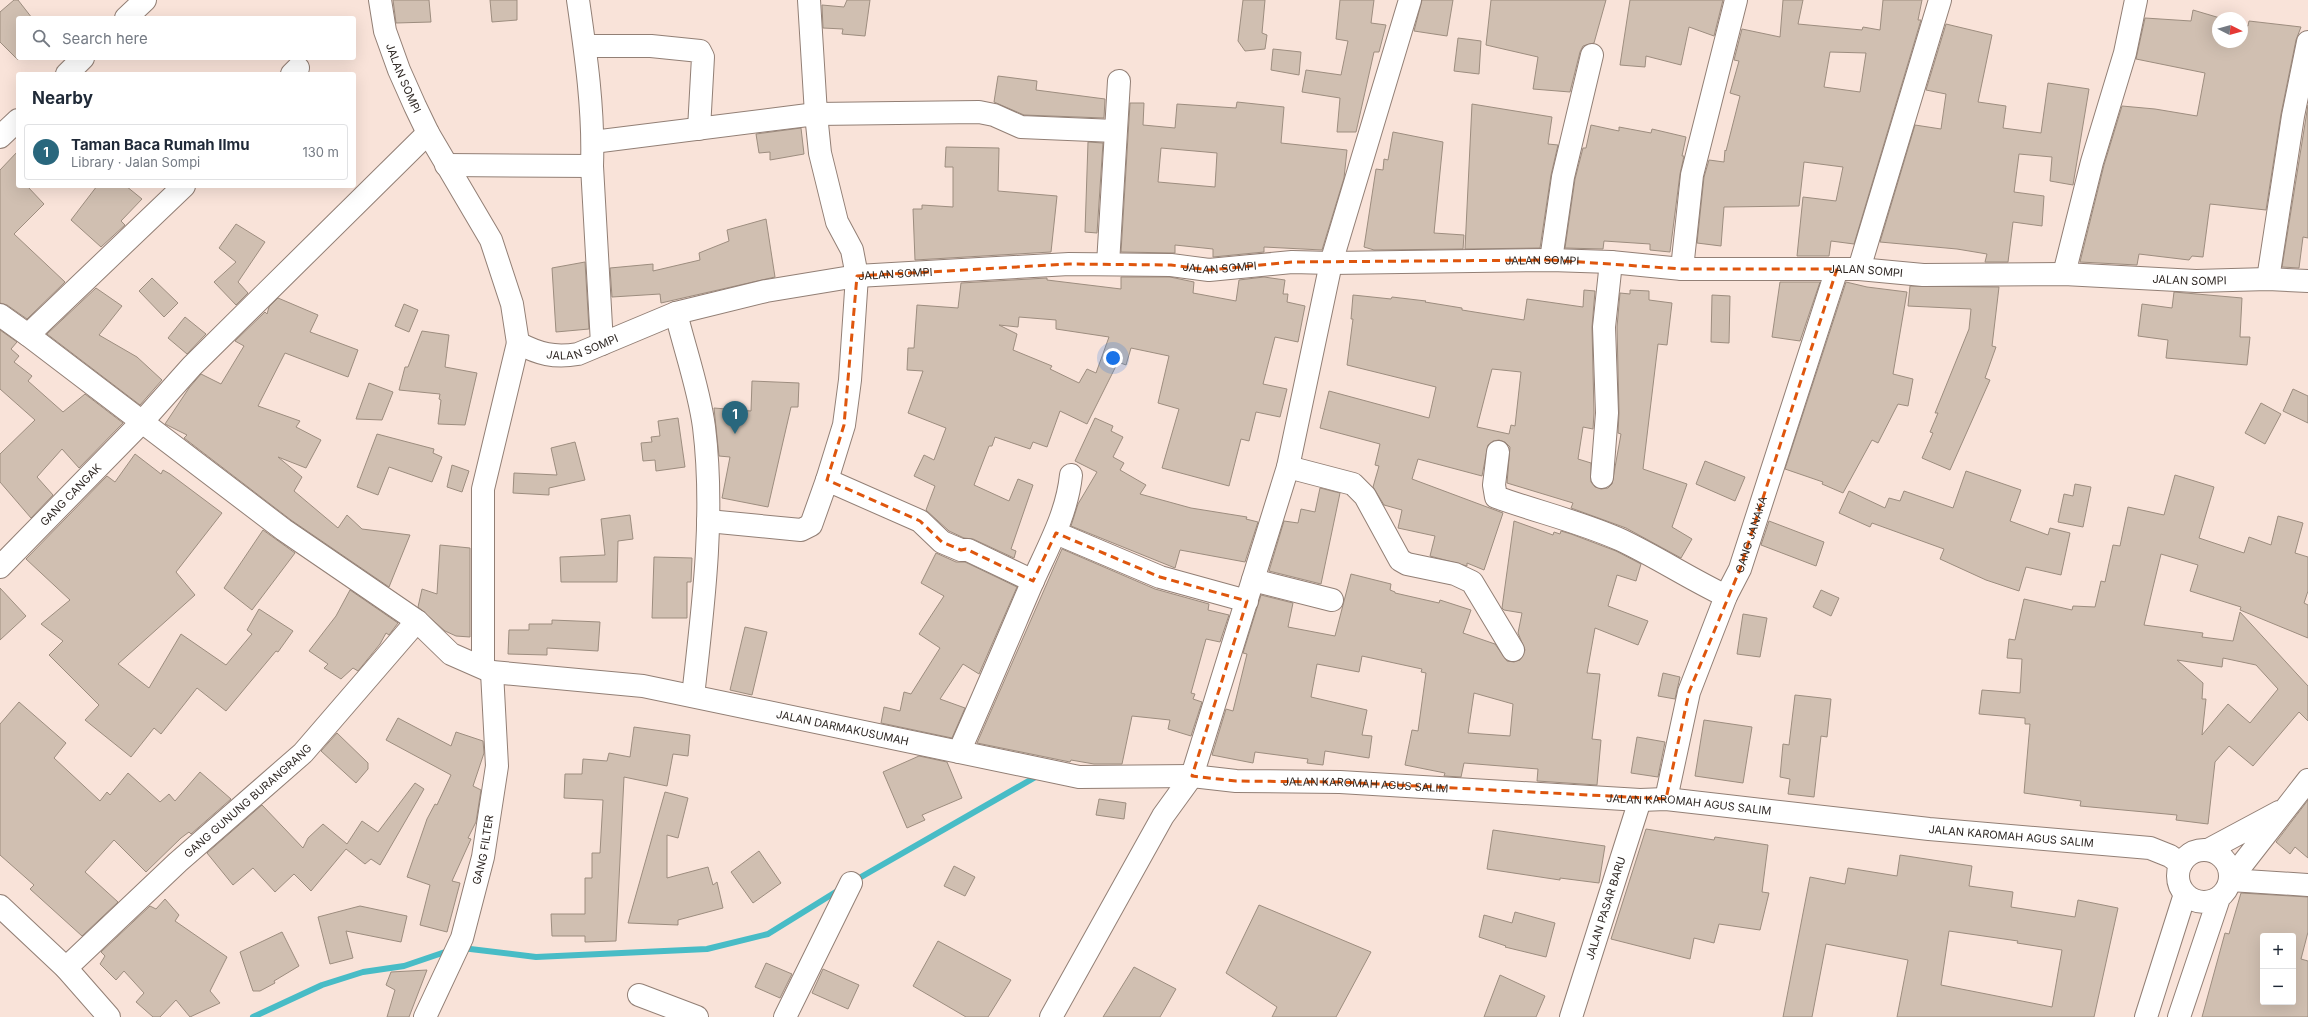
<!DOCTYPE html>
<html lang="en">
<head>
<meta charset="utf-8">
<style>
  body { margin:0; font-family:Inter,sans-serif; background:#f6f6f7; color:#1f2937 }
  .controls { position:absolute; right:12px; bottom:12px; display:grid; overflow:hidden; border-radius:4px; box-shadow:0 4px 16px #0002 }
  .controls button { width:36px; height:36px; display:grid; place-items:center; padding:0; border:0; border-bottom:1px solid #e0e1e3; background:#fff; color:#1f2937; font:20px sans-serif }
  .compass { position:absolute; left:2212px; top:12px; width:36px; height:36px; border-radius:50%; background:#fff; box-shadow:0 4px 16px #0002; rotate:96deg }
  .you { position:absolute; left:1113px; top:358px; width:14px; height:14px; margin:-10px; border:3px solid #fff; border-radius:50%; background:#1a73e8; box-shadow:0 0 0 6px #1a73e833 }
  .badge { display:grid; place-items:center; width:26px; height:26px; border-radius:50%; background:#29677d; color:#fff; font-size:13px; font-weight:700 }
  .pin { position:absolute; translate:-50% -33px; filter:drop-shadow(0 1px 2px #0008) }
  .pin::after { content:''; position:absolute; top:21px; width:14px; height:12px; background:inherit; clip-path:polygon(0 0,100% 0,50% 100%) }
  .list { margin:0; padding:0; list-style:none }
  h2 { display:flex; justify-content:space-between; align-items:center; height:52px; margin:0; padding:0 16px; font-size:17px }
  h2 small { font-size:13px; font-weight:400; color:#747a83 }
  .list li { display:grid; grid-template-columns:26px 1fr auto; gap:12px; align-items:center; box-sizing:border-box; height:56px; margin:0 8px 8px; padding:0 8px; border:1px solid #e0e1e3; border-radius:4px }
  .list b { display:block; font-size:15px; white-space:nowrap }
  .list p { margin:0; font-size:13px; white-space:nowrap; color:#747a83 }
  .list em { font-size:13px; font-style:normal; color:#747a83 }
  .icon { flex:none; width:22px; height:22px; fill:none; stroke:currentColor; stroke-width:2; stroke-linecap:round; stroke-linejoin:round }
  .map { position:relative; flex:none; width:2308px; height:1017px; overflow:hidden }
  .search { position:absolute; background:#fff; box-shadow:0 4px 16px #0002; left:16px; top:16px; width:340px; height:44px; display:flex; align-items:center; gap:10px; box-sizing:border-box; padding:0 14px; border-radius:4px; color:#747a83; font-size:15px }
  .panel { position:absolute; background:#fff; box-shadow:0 4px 16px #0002; left:16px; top:72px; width:340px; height:116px; border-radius:4px }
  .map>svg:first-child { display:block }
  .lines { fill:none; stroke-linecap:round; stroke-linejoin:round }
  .stream { stroke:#48bcc6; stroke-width:6 }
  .building { fill:#d0bfb1; stroke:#9d8d7f; fill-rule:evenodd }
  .street-casing { stroke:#927f75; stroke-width:24 }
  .secondary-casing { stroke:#927f75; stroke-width:24 }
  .primary-casing { stroke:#927f75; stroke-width:24 }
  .street { stroke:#fff; stroke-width:22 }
  .secondary { stroke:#fff; stroke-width:22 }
  .primary { stroke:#fff; stroke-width:22 }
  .marked { fill:none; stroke:#df560d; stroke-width:3; stroke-dasharray:8 5; stroke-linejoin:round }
  .labels { text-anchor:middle; stroke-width:4; stroke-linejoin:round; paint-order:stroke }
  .street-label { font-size:11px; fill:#2e2723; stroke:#fcf3ef }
</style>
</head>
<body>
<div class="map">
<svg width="2308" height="1017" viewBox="0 0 2308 1017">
  <rect width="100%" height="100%" fill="#f9e3d9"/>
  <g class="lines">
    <path class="stream" d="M854,881L1039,775
      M462,948L536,957L707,949L768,934L839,890
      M253,1017L322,985L363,972L404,966L451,950"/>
  </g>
  <path class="building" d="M14,0H18L32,18H18V60L0,42V12Z
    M393,0H429L431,22L396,23Z
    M490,0H517V20L492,22Z
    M847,0H870L865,36L842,34L843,29L823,28L822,5L844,7Z
    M1243,0H1265L1262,33L1267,35L1265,49L1245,51L1238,41Z
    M1340,0H1374L1371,23L1386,25L1379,52H1374L1356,132H1337L1340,98L1302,92L1306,70L1341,75L1348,41L1336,39Z
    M1422,0H1453L1447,36L1414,31Z
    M1491,0H1606L1594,43L1583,46L1580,52L1570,92L1533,89L1538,57L1486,45Z
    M1630,0H1723L1714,36L1689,27L1681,65L1646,56L1645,67L1620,65Z
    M1783,0H1803L1798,24L1862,30L1863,27L1880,30L1883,0H1922L1918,20H1921L1854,244L1831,241L1829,256H1797L1803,197L1836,201L1843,167L1804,162L1799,206L1724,207L1721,246L1697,243L1704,177L1709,160L1724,162L1725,150L1726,151L1740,96L1730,93L1739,61L1734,60L1742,29L1780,37ZM1830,52L1866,53L1860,92L1824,87Z
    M2193,10L2220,18H2218V42H2242V24L2248,26L2249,21L2301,27L2296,40L2281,114L2266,210L2210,204L2203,257L2192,256L2189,260L2139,254L2137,265L2080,262L2104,165L2122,106L2155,109L2197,116L2205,73L2136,59L2145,18L2191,21Z
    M1946,24L1992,35L1978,102L2006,106L2003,128L2041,133L2048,83L2089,89L2073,185L2050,181L2052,157L2019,154L2014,192L2044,196L2042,226L2013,222L2008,262H1985L1987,254L1957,249L1880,242L1915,125L1941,129L1946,94L1926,90Z
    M1458,38L1481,41L1479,74L1454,71Z
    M1273,49L1301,52L1299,75L1271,70Z
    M998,76L1037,81L1036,90L1105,99L1104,118L1024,115L994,102Z
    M1237,102L1284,107L1281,143L1347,150L1344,178L1322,250L1264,247V252L1213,257V249L1175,245V253L1121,252L1130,103H1144L1143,125L1175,128L1177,104L1236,108ZM1161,148L1217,153L1215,187L1158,182Z
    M1472,104L1552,117L1548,144L1558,145L1551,175L1540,248L1465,249Z
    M2308,105V238L2303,237L2299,268L2282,267Z
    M1591,125L1619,131V127L1651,133L1652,129L1686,137L1682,156H1684L1680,174L1670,252L1650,250V244L1604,241L1603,249L1565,248L1575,179L1583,148H1586Z
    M801,128L804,154L770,160V152L759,153L756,134Z
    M1393,132L1443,142L1434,233L1464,235L1463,249L1374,250L1364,247L1376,169L1383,170L1384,159L1388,160Z
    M1088,142L1103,143L1097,233L1085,232Z
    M946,147L999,148L998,191L1057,196L1051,252L915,260L913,209H922V205L953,207V167H945Z
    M18,151V186H27L44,204L14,234L65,282L27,319L7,305L0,303V170Z
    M97,186H126L142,199L121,221L125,225L101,247L71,220Z
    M766,219L775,277L661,303L660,294L612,297L610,268L653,264V271L700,260L699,253L729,241L727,230Z
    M236,224L265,242L238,282L248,293L236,305L214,282L236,262L219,248Z
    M585,262L589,329L556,332L552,268Z
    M1121,277H1170L1194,282L1193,293L1236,301L1239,280L1264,277L1285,280L1283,294H1288L1287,302L1305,306L1298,342L1275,337L1263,384L1287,389L1280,417L1256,412L1249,441L1241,439L1229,486L1162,468L1179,409L1158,403L1169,356L1131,348L1126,365L1118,362L1087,424L1060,411L1047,447L1033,442L1030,449L995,437L992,446H989L974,485L1009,501L1018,479L1033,485L1011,549L1016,551L1014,558L973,539L964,538L949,531L926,510L935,486L914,476L924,455L934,460L946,428L908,413L923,371L907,370L908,348H914L917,305L958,308L961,283L1047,278V280L1121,289ZM1019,317L1056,320V329L1109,337L1096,373L1087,369L1079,383L1050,369L1052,366L1013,350L1017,334L999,325L1018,327Z
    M152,278L178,303L164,317L139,291Z
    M1780,282H1820L1800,341L1772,337Z
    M1846,282L1867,287L1907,292L1893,374L1913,379L1908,406L1898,404L1878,443L1872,440L1843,493L1822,484L1823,482L1785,469Z
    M1910,286L1999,287L1992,346L1996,347L1985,378L1990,380L1950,470L1922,458L1933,433L1930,432L1938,413H1935L1969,329L1971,309L1908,306Z
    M96,288L122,306L99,335L137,357L162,380L140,405L47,334Z
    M1584,290L1595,291L1592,327L1594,413L1593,429L1583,427L1578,459L1591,463V482L1595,487L1601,489L1608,488L1612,484L1621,434L1618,433L1619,413L1617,327L1620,293L1630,294V290L1649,291V300L1672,303L1667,345L1658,344L1643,469L1687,484L1672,527L1692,539L1681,558L1626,528L1571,508L1573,503L1507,483L1510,447L1505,442L1499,440L1493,441L1488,445L1482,476L1418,459L1412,479L1503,513L1484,570L1467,563V566L1430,556L1435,536L1398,528L1402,510L1384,505L1373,487L1379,466L1375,465L1380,444L1320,428L1329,391L1429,418L1436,387L1347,365L1353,319H1351L1353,295L1391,299L1392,297L1426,301L1425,302L1462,308V310L1524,320L1527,299L1583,307ZM1492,369L1521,372L1515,426L1511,425L1509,434L1477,427Z
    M2174,292L2242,298L2240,337H2250L2247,365L2166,358L2168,340L2138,336L2142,304L2172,308Z
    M1712,295L1730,296L1729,343L1711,342Z
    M278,298L318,315L310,332L358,350L348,377L285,353L258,406L300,421L296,427L321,440L306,468L278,457L302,477L294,491L338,528L347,515L362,529L410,535L389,587L291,520L184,438L187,435L165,424L189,388L201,374L221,384L244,346L235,341L265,312L267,314L269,307Z
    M404,304L418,310L409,332L395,326Z
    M185,317L206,334L187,354L168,338Z
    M0,330L17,342L11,349L19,356L14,362L32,376L28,381L63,412L85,394L123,423L79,468L62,449L37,477L53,495L31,518L0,482V454L35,420L0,389Z
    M422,331L449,335L445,367L477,373L465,425L438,424L441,400L439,399L440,394L399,390L405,367H408Z
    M752,381L799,383L798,407H791L768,507L722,498L730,457L719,456L714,408L751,411Z
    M369,383L393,392L382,420L356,419Z
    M2293,389L2308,396V423L2283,411Z
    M2261,403L2281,414L2265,444L2245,433Z
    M678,418L685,467L656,471L655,460L643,461L641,443L652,442L651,437L660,436L658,421Z
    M1095,418L1113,426L1111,431L1123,437L1113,457L1124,463L1120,470L1146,485L1140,494L1191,508L1247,517L1246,519L1258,522L1245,562L1180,550L1175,568L1071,526L1078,504L1097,472L1075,461Z
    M377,434L434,449L433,453L442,457L432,482L389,467L378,495L357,487Z
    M575,442L585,480L549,488V495L513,493L514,473L557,475L551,448Z
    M135,454L161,474L163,470L170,474L222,513L176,572L195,595L118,664L149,688L181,634L226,665L252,634L247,630L259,609L293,631L278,652L276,651L226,711L197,688L161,734L154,728L131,757L85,720L99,705L49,655L63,641L41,624L70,600L26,559L107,476L115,482Z
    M1705,461L1745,477L1735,501L1696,484Z
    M452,465L469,471L462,492L447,487Z
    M1966,471L2021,490L2010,521L2048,535L2050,528L2070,533L2061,575L2026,567L2019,591L1986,580L1940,559L1944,549L1872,523L1870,527L1839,513L1849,491L1885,508L1889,498L1900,501L1904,491L1953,508Z
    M2175,475L2214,487L2199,538L2244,553L2249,537L2271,545L2278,516L2303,523L2295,553L2308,557V591L2304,603L2308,605V638L2240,610L2241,607L2190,591L2198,565L2161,554L2144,625L2203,633L2202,637L2233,641L2240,612L2308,686V721L2299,712L2253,766L2229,746L2215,762L2208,824L2176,820L2177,815L2080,806L2081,801L2024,793L2030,724H2025V718L1979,714L1982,690L2020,693L2022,659L2007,658L2009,639L2015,640L2024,599L2072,610L2073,606L2095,607L2101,581L2105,582L2113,545L2120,546L2128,507L2164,515ZM2223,658L2256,665L2278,689L2250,723L2228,704L2202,735L2206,699H2202L2203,683L2177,660L2222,667Z
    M2075,484L2091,487L2083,527L2058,522L2064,494L2073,496Z
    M1320,488L1340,493L1321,584L1269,571L1284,521L1298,523L1301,509L1315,512Z
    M630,515L633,539L618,541L617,582H561L560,557L605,555L601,519Z
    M1514,521L1553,535L1554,532L1560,534L1561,531L1571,534L1616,551L1641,564L1636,581L1617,575L1608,606L1648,621L1638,645L1595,628L1587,673L1600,674L1592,739L1601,740L1597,785L1537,781L1538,769L1464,763L1461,777L1444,776L1445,773L1405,765L1412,730L1418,731L1426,673L1421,672L1422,669L1362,656L1359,672L1317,664L1311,697L1367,710L1362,735L1372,736L1369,758L1325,751L1323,765L1307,763L1308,759L1255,752L1253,763L1212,755L1226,709L1233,711L1247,654L1243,653L1261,595L1293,603L1288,627L1335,636L1351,574L1391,584L1390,590L1395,592V593L1439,603L1440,600L1471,610L1463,633L1495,644L1507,661L1514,662L1520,660L1525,650L1518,633L1522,613L1504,610L1502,608ZM1474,693L1513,704L1510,736L1468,733Z
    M1769,521L1824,542L1816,566L1761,545Z
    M263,530L295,553L252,610L224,588Z
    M440,545L470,548V637L456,636L445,631L418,607L422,589L437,594Z
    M1062,549L1155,589L1209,604L1208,610L1229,615L1220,642L1206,639L1191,693L1195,694L1193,699L1202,702L1191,736L1168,729L1170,720L1132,716L1122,764H1094L1071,760L1070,762L977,743Z
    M936,553L956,562H965L1017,587L979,674L963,664L940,699L965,708L952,738L881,723L884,707L900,711L904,692L911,694L940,648L919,634L944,596L921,583Z
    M654,557L692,558L691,582H687V618H652Z
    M0,588L26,616L0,640Z
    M350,590L398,623L389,635L386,633L380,644L358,671L353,668L341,679L324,668L328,664L309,651L336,616Z
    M1821,590L1839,598L1831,616L1813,607Z
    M1743,614L1767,618L1760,657L1737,654Z
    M552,620L600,622L598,651L547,648V655L508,654L509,630H529V624H552Z
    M745,627L767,632L752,695L730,690Z
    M1663,673L1680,677L1675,699L1658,696Z
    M1795,695L1831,699L1827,737L1821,736L1814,797L1788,794L1790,779L1780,777L1783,744L1789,745Z
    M19,702L66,743L54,758L100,801L107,792L110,795L128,773L160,802L169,794L175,801L200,772L231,799L191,834L189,832L181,838L146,872L114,840L85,872L118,902L82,936L30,889L34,885L0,855V724Z
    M398,718L451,746L456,732L483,741L484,753L473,786L481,790L476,822L468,838L471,839L452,881L460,883L447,932L420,925L430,885L407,877L427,819L435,804L437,805L451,775L386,740Z
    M1704,720L1752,727L1743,783L1695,776Z
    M634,727L690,735L688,756L673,754L667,786L624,777L616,941L585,942V936H552L551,914H585V878H592V853H600L603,800L564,798L565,774H582L583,759L607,761L609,753L630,757Z
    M337,733L368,763V769L356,783L321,751Z
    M1637,737L1665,742L1658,777L1631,773Z
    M919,756L947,762L962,798L922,815L925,820L907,828L883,772Z
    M415,783L424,789L380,865L371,859L365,864L346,849L311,891L294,874L275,892L253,868L233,885L207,853L262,805L303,848L308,838L323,824L347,844L362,821L378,832Z
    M665,792L688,798L678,838L667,835V878L708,867L713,885L717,882L723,908L678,920V925L628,923Z
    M1099,799L1126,803L1124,819L1096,815Z
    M2308,800V858L2295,847L2290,854L2276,842Z
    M1646,829L1714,840L1715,837L1768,845L1762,892L1769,893L1760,930L1719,924L1714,943L1694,938L1690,959L1611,939Z
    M1493,830L1605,846L1599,883L1560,878V880L1487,869Z
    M759,851L781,883L753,903L731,872Z
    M1900,855L1972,866L1969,886L2013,892L2011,907L2075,917L2078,900L2118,908L2094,1017H1897L1908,960L1826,944L1812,1017H1783L1810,877L1845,884L1848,868L1897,876ZM1949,931L2018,941L2017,943L2062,950L2052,1007L1941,985Z
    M954,866L975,877L965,896L944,886Z
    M2241,893L2308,897V932L2301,959L2308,961V1017H2202L2225,933L2229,934ZM2263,936H2293V1002H2263Z
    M165,899L179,915L175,921L227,957L210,991L220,1003L190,1017L176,1000L160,1017H153L136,1002L144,993L124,971L116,980L100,964L105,956L101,952L150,906L156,909Z
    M1259,905L1371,952L1336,1017H1272L1277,1007L1226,973Z
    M360,906L407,916L401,942L346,931L353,958L330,964L318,917Z
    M1515,912L1555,923L1546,957L1505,947L1506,946L1479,937L1484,915L1512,923Z
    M282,932L299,966L274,981L275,983L260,991H253L240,952Z
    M938,941L1011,980L988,1017H966L913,986Z
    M766,963L792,974L780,998L755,987Z
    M1134,967L1176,989L1160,1017H1103Z
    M823,969L859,985L848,1009L812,993Z
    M427,970L409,1017H387L395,990L386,985L391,972Z
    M1500,975L1545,996L1536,1017H1484Z"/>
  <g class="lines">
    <g class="street-casing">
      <g id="street">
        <path d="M578,0C586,55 594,111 592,166L602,344"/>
        <path d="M809,0L816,114L979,112L994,115L1021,127L1115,131"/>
        <path d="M126,18L145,0"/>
        <path d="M585,46H651L700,51L703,57L699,129"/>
        <path d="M67,74L83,58"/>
        <path d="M292,74L298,68"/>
        <path d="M0,137L18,120"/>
        <path d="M593,142L816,114L820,153L837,222L852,250L857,276L850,380L844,425L827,480"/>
        <path d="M446,165L592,166"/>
        <path d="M1551,260L1563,177L1592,55"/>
        <path d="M1108,264L1119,81"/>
        <path d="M1682,269L1692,175L1736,0"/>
        <path d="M1859,269L1940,0"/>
        <path d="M2064,274L2092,162L2125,53L2136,0"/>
        <path d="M2268,279L2293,116L2308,42"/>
        <path d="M676,313C685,350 699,389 704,427C715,516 703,608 693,696"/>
        <path id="s1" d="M0,315L28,335L284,530L417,621L451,654L492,672L643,686L1079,777L1192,776"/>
        <path d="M28,335L184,186"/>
        <path d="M1498,452L1494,485L1496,497C1538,512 1581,522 1621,540C1657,557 1690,579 1726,596"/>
        <path d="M1288,467L1353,484L1365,496L1400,560L1407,564L1455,574L1472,582L1513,650"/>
        <path d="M1602,477L1607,413L1604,327L1611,262"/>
        <path d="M708,521L801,530L811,525L827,480L920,521L942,542L961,550H968L1033,581"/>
        <path d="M1056,533L1160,577L1247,601"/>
        <path id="s2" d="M0,567L141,423L192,366L428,133"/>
        <path d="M1253,580L1332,600"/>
        <path d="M483,666V489L518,343"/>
        <path d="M959,752C984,696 1008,639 1032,583C1048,547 1067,514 1071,475"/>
        <path id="s3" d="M1666,799L1689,692L1726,596L1740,569L1837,269"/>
        <path d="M2230,880L2308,885"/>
        <path id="s4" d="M66,968L178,862L303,753L417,621"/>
        <path d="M639,995L697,1017"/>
        <path id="s5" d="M425,1017L462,938L483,857L497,766L492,672"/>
        <path d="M785,1017L851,883"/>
        <path id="s6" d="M1571,1017L1640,800"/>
      </g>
    </g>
    <g class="secondary-casing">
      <g id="secondary">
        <path id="s7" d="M380,0L385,31L399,70L415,106L428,133L491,240L512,304L518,343C539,354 554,358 578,354L676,313L766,291L857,276L1069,264L1171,265L1209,270L1292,262L1331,263L1551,260L1611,262L1682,269H1859L1923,275L2064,274L2196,281L2268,279L2308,281"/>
        <path id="s8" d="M1192,776L1236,781L1340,782L1640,800L1666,799L1929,829L2150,848L2170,856L2181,864"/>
        <path d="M1051,1017L1163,816L1192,776L1288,467L1331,263L1410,0"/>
      </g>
    </g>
    <g class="primary-casing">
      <path id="primary" d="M2208,850L2279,812
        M2178 876a26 26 0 1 1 52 0a26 26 0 1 1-52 0Z
        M2230,880L2308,780
        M0,906L66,968L109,1017
        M2146,1017L2185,894
        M2179,1017L2219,898"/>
    </g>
    <use href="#street" class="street"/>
    <use href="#secondary" class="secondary"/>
    <use href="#primary" class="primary"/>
  </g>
  <path class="marked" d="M1551,260L1682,269H1837L1740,569L1689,692L1666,799L1340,782L1236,781L1192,776L1247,601L1160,577L1056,533L1033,581L966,549L961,550L942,542L920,521L827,480L844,425L857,276L1069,264L1171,265L1209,270L1292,262Z"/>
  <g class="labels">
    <g class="street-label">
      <text dy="4" stroke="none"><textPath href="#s7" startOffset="82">JALAN SOMPI</textPath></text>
      <text dy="4" stroke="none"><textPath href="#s7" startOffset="1413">JALAN SOMPI</textPath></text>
      <text dy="4" stroke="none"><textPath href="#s7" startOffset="1090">JALAN SOMPI</textPath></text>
      <text dy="4" stroke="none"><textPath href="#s7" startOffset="1737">JALAN SOMPI</textPath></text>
      <text dy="4" stroke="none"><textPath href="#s7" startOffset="765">JALAN SOMPI</textPath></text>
      <text dy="4" stroke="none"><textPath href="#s7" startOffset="2061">JALAN SOMPI</textPath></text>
      <text dy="4" stroke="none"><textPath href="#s7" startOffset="441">JALAN SOMPI</textPath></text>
      <text dy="4" stroke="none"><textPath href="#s2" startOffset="101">GANG CANGAK</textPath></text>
      <text dy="4" stroke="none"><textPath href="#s3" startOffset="279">GANG JANAKA</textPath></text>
      <text dy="4" stroke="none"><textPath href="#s1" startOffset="965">JALAN DARMAKUSUMAH</textPath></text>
      <text dy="4" stroke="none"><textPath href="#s8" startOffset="174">JALAN KAROMAH AGUS SALIM</textPath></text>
      <text dy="4" stroke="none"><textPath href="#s4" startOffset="247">GANG GUNUNG BURANGRANG</textPath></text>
      <text dy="4" stroke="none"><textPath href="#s8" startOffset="498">JALAN KAROMAH AGUS SALIM</textPath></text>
      <text dy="4" stroke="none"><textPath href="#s8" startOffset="822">JALAN KAROMAH AGUS SALIM</textPath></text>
      <text dy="4" stroke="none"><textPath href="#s5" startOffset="178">GANG FILTER</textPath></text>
      <text dy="4" stroke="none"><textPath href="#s6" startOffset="114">JALAN PASAR BARU</textPath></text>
    </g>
  </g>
</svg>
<div class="controls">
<button>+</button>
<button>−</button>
</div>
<svg class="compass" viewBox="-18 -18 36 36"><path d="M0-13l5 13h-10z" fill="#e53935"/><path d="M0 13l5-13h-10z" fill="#747a83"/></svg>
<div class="you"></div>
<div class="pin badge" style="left:735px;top:434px">1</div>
<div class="search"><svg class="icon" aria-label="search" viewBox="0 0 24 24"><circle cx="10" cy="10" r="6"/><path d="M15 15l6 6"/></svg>Search here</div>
<section class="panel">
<h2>Nearby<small></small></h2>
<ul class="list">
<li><span class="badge">1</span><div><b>Taman Baca Rumah Ilmu</b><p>Library · Jalan Sompi</p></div><em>130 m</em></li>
</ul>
</section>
</div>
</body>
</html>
